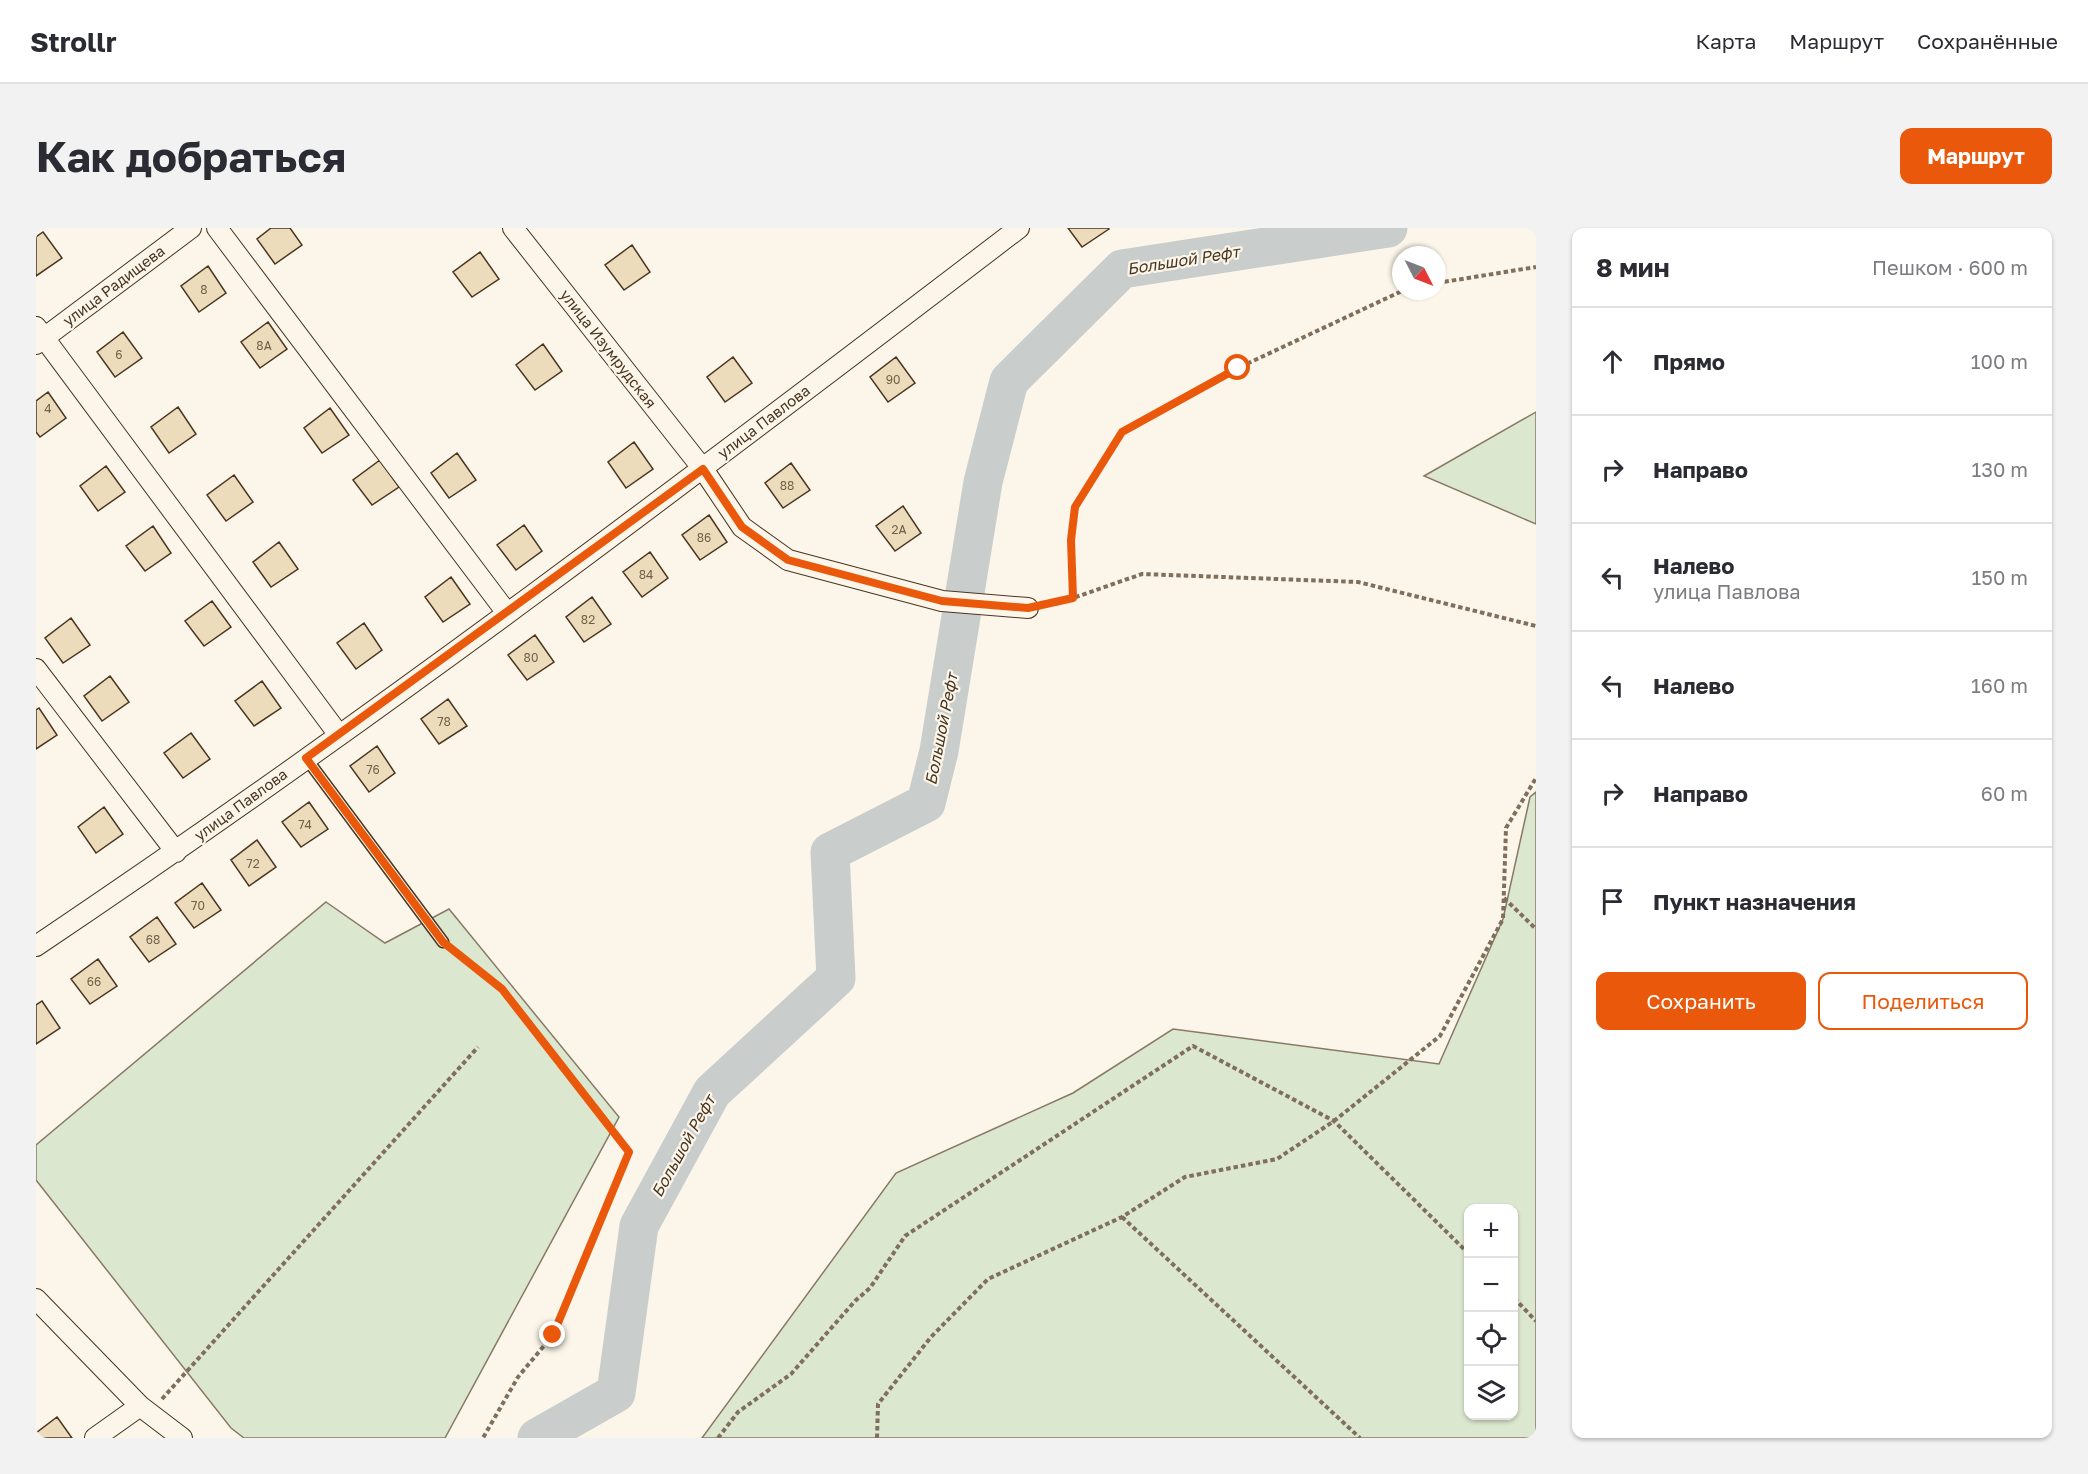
<!DOCTYPE html>
<html lang="ru">
<head>
<meta charset="utf-8">
<style>
  body { margin:0; font-family:"Golos Text",sans-serif; background:#f2f2f3; color:#2b2b33 }
  .controls { position:absolute; right:18px; bottom:18px; display:grid; overflow:hidden; border-radius:12px; box-shadow:0 2px 4px #0004 }
  .controls button { width:54px; height:54px; display:grid; place-items:center; padding:0; border:0; border-bottom:2px solid #e1e1e2; background:#fff; color:#2b2b33; font:30px sans-serif }
  .compass { position:absolute; left:1356px; top:18px; width:54px; height:54px; border-radius:50%; background:#fff; box-shadow:0 2px 4px #0004; rotate:132deg }
  .stop { position:absolute; width:18px; height:18px; margin:-14px; border:4px solid #ea580c; border-radius:50%; background:#fff }
  .stop.end { background:#ea580c; border-color:#fff; box-shadow:0 2px 6px #0008 }
  .list { margin:0; padding:0; list-style:none }
  h2 { display:flex; justify-content:space-between; align-items:center; height:78px; margin:0; padding:0 24px; font-size:26px }
  h2 small { font-size:20px; font-weight:400; color:#7c7c81 }
  .list li { display:grid; grid-template-columns:39px 1fr auto; gap:18px; align-items:center; box-sizing:border-box; height:108px; padding:0 24px; border-top:2px solid #e1e1e2 }
  .list b { display:block; font-size:22px; white-space:nowrap }
  .list p { margin:0; font-size:20px; white-space:nowrap; color:#7c7c81 }
  .list em { font-size:20px; font-style:normal; color:#7c7c81 }
  .actions { display:flex; gap:12px; padding:18px 24px }
  .actions a { flex:1; padding:14px 0; border:2px solid #ea580c; border-radius:12px; text-align:center; font-size:21px; color:#ea580c }
  .actions .main { background:#ea580c; color:#fff }
  .icon { flex:none; width:33px; height:33px; fill:none; stroke:currentColor; stroke-width:2; stroke-linecap:round; stroke-linejoin:round }
  .map { position:relative; flex:none; width:1500px; height:1210px; overflow:hidden; border-radius:12px }
  header { display:flex; align-items:center; gap:36px; box-sizing:border-box; height:84px; padding:0 30px; background:#fff; border-bottom:2px solid #e1e1e2 }
  header strong { font-size:28px }
  nav { display:flex; gap:33px; margin-inline-start:auto; font-size:21px }
  .intro { display:flex; align-items:center; justify-content:space-between; box-sizing:border-box; height:144px; padding:0 36px }
  h1 { margin:0; font-size:42px }
  .button { padding:15px 27px; border-radius:12px; background:#ea580c; color:#fff; font-size:21px; font-weight:700 }
  main { display:flex; gap:36px; padding:0 36px }
  aside { flex:1; background:#fff; border-radius:12px; box-shadow:0 2px 4px #0004 }
  .map>svg:first-child { display:block }
  .green { fill:#dce7d0; stroke:#887966; stroke-width:1.5; fill-rule:evenodd }
  .lines { fill:none; stroke-linecap:round; stroke-linejoin:round }
  .river { stroke:#c9cecd; stroke-width:39 }
  .building { fill:#ecdcbc; stroke:#4a3520; stroke-width:1.5 }
  .service-casing { stroke:#4a3520; stroke-width:13 }
  .minor-casing { stroke:#4a3520; stroke-width:22 }
  .path { stroke:#7f6f5c; stroke-width:4; stroke-dasharray:4.5 3; stroke-linecap:butt }
  .service { stroke:#fbf6e9; stroke-width:10 }
  .minor { stroke:#fbf6e9; stroke-width:20 }
  .route { stroke:#ea580c; stroke-width:8 }
  .labels { text-anchor:middle; stroke-width:4.5; stroke-linejoin:round; paint-order:stroke }
  .number-label { font-size:12px; fill:#725f47 }
  .street-label { font-size:15px; fill:#4a3520; stroke:#fbf6e9 }
  .water-label { font-size:16px; font-style:italic; fill:#4a3520; stroke:#fbf6e9 }
</style>
</head>
<body>
<header>
<strong>Strollr</strong>
<nav><a>Карта</a><a>Маршрут</a><a>Сохранённые</a></nav>
</header>
<div class="intro"><h1>Как добраться</h1><a class="button">Маршрут</a></div>
<main>
<div class="map">
<svg width="1500" height="1210" viewBox="0 0 1500 1210">
  <rect width="100%" height="100%" fill="#fbf6e9"/>
  <path class="green" d="M1500,184V296L1388,248Z
    M1500,564V1210H666L860,945L1037,865L1137,801L1403,836L1467,691L1494,569ZM1478,980V1188H1432V980Z
    M290,674L349,715L413,681L583,889L409,1210H208L195,1200L0,952V917Z"/>
  <g class="lines">
    <path class="river" d="M501,1210L580,1165L603,998L676,864L800,750L794,624L890,575L903,523L947,254L973,153L1086,41L1352,0"/>
  </g>
  <path class="building" d="M235,0H254L266,17L239,36L221,11Z
    M1032,0H1072L1073,1L1046,19Z
    M7,4L26,30L0,48V9Z
    M596,17L614,44L588,62L569,37Z
    M444,24L463,51L436,69L417,44Z
    M172,38L190,65L163,84L145,58Z
    M232,94L251,121L224,140L205,114Z
    M87,104L106,130L79,149L61,124Z
    M507,116L526,143L499,162L480,137Z
    M697,129L716,155L689,174L671,149Z
    M860,129L879,155L852,174L834,149Z
    M12,164L30,190L4,209L0,204V173Z
    M142,179L160,206L133,225L115,199Z
    M294,180L313,207L286,225L268,200Z
    M598,214L617,241L590,260L572,234Z
    M421,225L440,252L413,270L395,245Z
    M344,232L363,259L336,277L317,252Z
    M755,235L774,262L747,280L729,255Z
    M70,238L89,264L62,283L44,258Z
    M198,247L217,274L190,293L171,267Z
    M867,278L885,305L859,323L840,298Z
    M673,287L691,314L664,332L646,307Z
    M488,297L506,323L480,342L461,317Z
    M117,298L135,325L109,343L90,318Z
    M243,314L262,341L235,359L217,334Z
    M614,324L632,350L606,369L587,344Z
    M415,349L434,376L407,394L389,369Z
    M556,369L575,396L548,414L530,389Z
    M176,373L195,399L168,418L149,393Z
    M35,390L54,417L27,435L9,410Z
    M328,395L346,422L320,441L301,415Z
    M499,407L518,434L491,452L472,427Z
    M74,448L93,474L66,493L48,468Z
    M226,453L245,480L218,498L199,473Z
    M412,471L431,498L403,516L385,491Z
    M3,480L21,507L0,521V482Z
    M155,505L174,531L147,550L128,525Z
    M341,518L359,545L333,564L314,538Z
    M273,574L292,601L265,619L246,594Z
    M68,579L87,606L60,625L42,599Z
    M221,612L240,639L213,658L195,632Z
    M166,655L185,682L158,700L139,675Z
    M121,689L140,716L113,734L94,709Z
    M62,731L81,758L54,776L35,751Z
    M6,773L24,800L0,816V777Z
    M21,1189L36,1210H0V1205Z"/>
  <g class="lines">
    <g class="service-casing">
      <path id="service" d="M270,530L407,714"/>
    </g>
    <g class="minor-casing">
      <path id="minor" d="M181,0L471,385
        M477,0L667,241L706,299L752,332L906,373L992,380
        M0,99L303,507
        M0,116L155,0
        M0,441L140,624
        M0,718C337,492 661,246 983,0
        M0,1071L104,1178L146,1210
        M59,1210L104,1178"/>
    </g>
    <path class="path" d="M1401,55L1500,39
      M1037,370L1035,312L1039,279L1086,204L1202,140L1366,63
      M1010,376L1037,370L1106,346L1322,354L1500,398
      M1468,670L1500,701
      M419,723L466,761L593,924L517,1107L482,1149L447,1210
      M1086,989L1324,1210
      M1478,1070L1500,1093
      M126,1171L442,819
      M682,1210L702,1184L755,1146L819,1073L834,1060L869,1008L1157,818L1298,893L1432,1025
      M841,1210L842,1176L895,1109L952,1051L1086,989L1149,949L1241,931L1298,893L1404,808L1467,691L1470,600L1500,550"/>
    <use href="#service" class="service"/>
    <use href="#minor" class="minor"/>
  </g>
  <g class="lines">
    <path class="route" d="M517,1107L593,924L466,761L407,714L270,530L667,241L706,299L752,332L906,373L992,380L1037,370L1035,312L1039,279L1086,204L1202,140"/>
  </g>
  <g class="labels">
    <g class="number-label">
      <text x="168" y="66">8</text>
      <text x="228" y="122">8А</text>
      <text x="83" y="131">6</text>
      <text x="857" y="156">90</text>
      <text x="12" y="185">4</text>
      <text x="751" y="262">88</text>
      <text x="863" y="306">2А</text>
      <text x="668" y="314">86</text>
      <text x="610" y="351">84</text>
      <text x="552" y="396">82</text>
      <text x="495" y="434">80</text>
      <text x="408" y="498">78</text>
      <text x="337" y="546">76</text>
      <text x="269" y="601">74</text>
      <text x="217" y="640">72</text>
      <text x="162" y="682">70</text>
      <text x="117" y="716">68</text>
      <text x="58" y="758">66</text>
    </g>
    <g class="street-label">
      <text transform="translate(78 58) rotate(-37)" y="5">улица Радищева</text>
      <text transform="translate(572 121) rotate(52)" y="5">улица Изумрудская</text>
      <text transform="translate(728 194) rotate(-37)" y="5">улица Павлова</text>
      <text transform="translate(205 577) rotate(-36)" y="5">улица Павлова</text>
    </g>
    <g class="water-label">
      <text transform="translate(1147 32) rotate(-9)" y="6">Большой Рефт</text>
      <text transform="translate(905 501) rotate(-79)" y="6">Большой Рефт</text>
      <text transform="translate(647 918) rotate(-61)" y="6">Большой Рефт</text>
    </g>
  </g>
</svg>
<div class="controls">
<button>+</button>
<button>−</button>
<button><svg class="icon" aria-label="locate" viewBox="0 0 24 24"><circle cx="12" cy="12" r="6"/><path d="M12 2v4M12 18v4M2 12h4M18 12h4"/></svg></button>
<button><svg class="icon" aria-label="layers" viewBox="0 0 24 24"><path d="M12 4l9 5-9 5-9-5zM3 14l9 5 9-5"/></svg></button>
</div>
<svg class="compass" viewBox="-18 -18 36 36"><path d="M0-13l5 13h-10z" fill="#e53935"/><path d="M0 13l5-13h-10z" fill="#7c7c81"/></svg>
<div class="stop" style="left:1202px;top:140px"></div>
<div class="stop end" style="left:517px;top:1107px"></div>
</div>
<aside>
<h2>8 мин<small>Пешком · 600 m</small></h2>
<ul class="list">
<li><svg class="icon" aria-label="ahead" viewBox="0 0 24 24"><path d="M12 20V5M6 11l6-6 6 6"/></svg><div><b>Прямо</b></div><em>100 m</em></li>
<li><svg class="icon" aria-label="right" viewBox="0 0 24 24"><path d="M7 20v-9h11M14 6l5 5-5 5"/></svg><div><b>Направо</b></div><em>130 m</em></li>
<li><svg class="icon" aria-label="left" viewBox="0 0 24 24"><path d="M17 20v-9H6M10 6l-5 5 5 5"/></svg><div><b>Налево</b><p>улица Павлова</p></div><em>150 m</em></li>
<li><svg class="icon" aria-label="left" viewBox="0 0 24 24"><path d="M17 20v-9H6M10 6l-5 5 5 5"/></svg><div><b>Налево</b></div><em>160 m</em></li>
<li><svg class="icon" aria-label="right" viewBox="0 0 24 24"><path d="M7 20v-9h11M14 6l5 5-5 5"/></svg><div><b>Направо</b></div><em>60 m</em></li>
<li><svg class="icon" aria-label="arrive" viewBox="0 0 24 24"><path d="M6 21V4h12l-3 4 3 4H6"/></svg><div><b>Пункт назначения</b></div></li>
</ul>
<div class="actions"><a class="main">Сохранить</a><a>Поделиться</a></div>
</aside>
</main>
</body>
</html>
